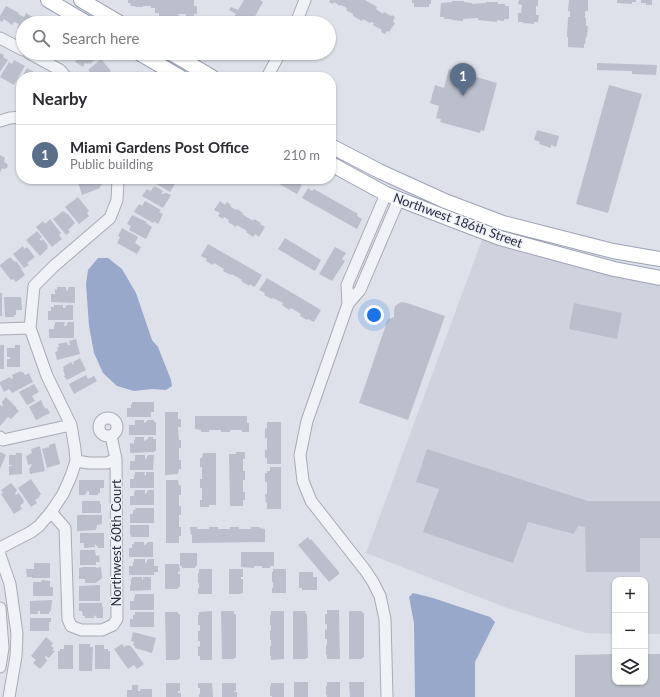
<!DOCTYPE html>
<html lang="en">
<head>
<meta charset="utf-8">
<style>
  body { margin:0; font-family:Lato,sans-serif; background:#f2f2f3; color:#2b2b33 }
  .controls { position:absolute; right:12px; bottom:12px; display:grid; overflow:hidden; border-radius:8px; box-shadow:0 1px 3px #0004 }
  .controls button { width:36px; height:36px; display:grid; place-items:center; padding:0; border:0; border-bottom:1px solid #e1e1e2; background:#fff; color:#2b2b33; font:20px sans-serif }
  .you { position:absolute; left:374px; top:315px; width:14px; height:14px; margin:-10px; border:3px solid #fff; border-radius:50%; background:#1a73e8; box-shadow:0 0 0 6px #1a73e833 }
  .badge { display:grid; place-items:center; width:26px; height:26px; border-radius:50%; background:#d93025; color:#fff; font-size:13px; font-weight:700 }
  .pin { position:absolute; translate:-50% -33px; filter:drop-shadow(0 1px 2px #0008) }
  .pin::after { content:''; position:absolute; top:21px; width:14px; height:12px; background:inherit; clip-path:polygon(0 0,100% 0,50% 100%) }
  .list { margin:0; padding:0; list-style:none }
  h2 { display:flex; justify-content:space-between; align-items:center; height:52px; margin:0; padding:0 16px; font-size:17px }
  h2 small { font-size:13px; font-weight:400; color:#7c7c81 }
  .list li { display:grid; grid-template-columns:26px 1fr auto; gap:12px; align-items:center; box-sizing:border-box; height:60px; padding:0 16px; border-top:1px solid #e1e1e2 }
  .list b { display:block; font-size:15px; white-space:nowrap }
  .list p { margin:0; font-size:13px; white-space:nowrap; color:#7c7c81 }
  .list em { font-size:13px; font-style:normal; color:#7c7c81 }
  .icon { flex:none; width:22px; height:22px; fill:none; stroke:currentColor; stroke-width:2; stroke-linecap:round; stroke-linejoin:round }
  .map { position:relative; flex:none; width:660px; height:697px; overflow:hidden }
  .search { position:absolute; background:#fff; box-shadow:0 1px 3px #0004; left:16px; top:16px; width:320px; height:44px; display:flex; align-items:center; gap:10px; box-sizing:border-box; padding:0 14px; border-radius:22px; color:#7c7c81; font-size:15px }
  .panel { position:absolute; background:#fff; box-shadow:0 1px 3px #0004; left:16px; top:72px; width:320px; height:112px; border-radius:16px }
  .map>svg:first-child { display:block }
  .built { fill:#d0d3de }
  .water { fill:#97a8cb }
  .building { fill:#bbbfcc }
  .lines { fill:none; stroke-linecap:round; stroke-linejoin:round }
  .minor-casing { stroke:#a7abb6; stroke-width:13 }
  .major-casing { stroke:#9da3b5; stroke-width:16 }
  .minor { stroke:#f1f2f7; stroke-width:11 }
  .major { stroke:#fff; stroke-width:14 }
  .labels { text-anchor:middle; stroke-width:3; stroke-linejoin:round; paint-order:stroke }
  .street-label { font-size:13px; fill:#262c40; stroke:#eef0f6 }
</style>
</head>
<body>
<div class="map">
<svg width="660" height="697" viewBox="0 0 660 697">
  <rect width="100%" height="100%" fill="#dee1e9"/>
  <path class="built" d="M483,237L660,283V634H645V580H615V634L586,633L507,608L366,553Z"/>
  <path class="water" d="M98,258H108L122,269L136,293L152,340L158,347L171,380L172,386L166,390L152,389L134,391L117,386L103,373L94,353L89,326L86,284L88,270Z
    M413,593L433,598L490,617L495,622L475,662V697H415L414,623L409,597Z"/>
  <path class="building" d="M128,0H194V6H197V14H194V18H189V16H186V14H178L179,16H174L175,18H167V16H159V13H155V8H151V6H143V7H134L135,6H131L130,3H128Z
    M244,0H260L263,2L254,18L263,23H255L252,21L251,23H230L236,14L229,10L231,7L238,10Z
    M330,0H365L377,7L376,9L383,14L384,12L391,16L392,15L395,17L393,22L395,23L389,32L387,31L385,34L381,32L382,30L373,25L374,23L371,22L370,23L363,19L362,21L353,16V14L346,10L347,8L341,5L340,6L334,2L333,4L329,2Z
    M412,0H431V4H429V7H414V3H412Z
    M519,0H538V6H536V15H539L538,22H534V24L523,23V22H518V13H521L522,5L518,4Z
    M569,0H588V11H585V18H586V26H588L587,37H586L585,44H584V48L568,47V37H567L568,17H570V11H568Z
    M617,0H636V2H632V4L617,3Z
    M641,0H652V5H646V3H641Z
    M452,1H464V2L472,3V4L486,3V2H498V4H505V6H509V19H504V21L497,20V22L478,20V18L463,19V21L451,20L452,19H444V17H440L441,3L452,2Z
    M6,6L19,13L18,14L24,17L26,13L36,19L34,23H23V34L18,31L19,29L17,28L19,24L14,22L12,25L4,19L2,22L0,21V16Z
    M0,53L4,55L3,57L8,60L0,72Z
    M80,53H94L93,55L96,57L91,64L89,63L88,64L85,63L83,67L75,62Z
    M101,59L111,71L105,76L101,72L97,76L96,75L94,76L88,70Z
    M14,60L25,66L14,85L0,77L9,62L12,64Z
    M597,63L657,65L656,75L632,74V71L597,70Z
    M27,68L34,72V73L40,77H22Z
    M449,69L497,83L484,131L481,130L480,133L440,122L441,119L436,118L439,106L430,103L435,85L444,88Z
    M609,85L642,94L608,213L576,204Z
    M537,130L559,136L556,147L551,145V148L539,144L540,142L534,140Z
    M0,155L5,158L4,162L6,163L8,165L7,168L4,169L2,168L0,173Z
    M86,179H100L102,185L100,186V188L82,195L78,182Z
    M157,179L160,181L161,179H175L174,181L176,182L170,192L155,183Z
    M270,179H299L297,182L302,185L297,194Z
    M155,186L163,191L161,194L166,193L171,195L163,208L142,196L147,189L151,191L153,187L154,188Z
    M308,188L312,191L314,189L358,214L357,216L362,219L357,229L302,198Z
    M78,197L89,211L87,213L89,216L79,224L65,207Z
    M145,201L161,210L159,212L163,214L158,224L154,221L153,223L134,212L139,204L142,206Z
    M220,201L225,205L227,202L231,205L230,206L236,210L237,209L243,213L242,214L253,221L254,219L261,223L260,224L265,227L259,237L255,234L253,237L246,232L247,231L237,225L236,227L228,222L229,220L224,217L223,219L218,216L220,213L214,210Z
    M63,211L67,214H68L75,223L68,230L70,232L66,235L53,219Z
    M132,215L147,222L146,223L152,227L146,239L129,230L131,226L127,224Z
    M50,219L61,233L59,235L62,239L52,247L36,227L43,221L45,224Z
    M122,228L138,237L135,243L141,247L137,254L117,243L120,237L118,236Z
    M37,231L42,237L40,239L41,241L43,239L48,246L47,247L48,248L40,256L26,240Z
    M285,238L321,260L315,271L278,249Z
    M208,244L262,275L256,285L254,287L250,284L249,286L241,281L242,280L232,274L231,275L223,271L224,269L214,263L213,265L206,261L207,259L201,256Z
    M23,246L24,249L27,247L35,257L27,263L29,265L24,268L13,254Z
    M335,247L346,253L342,259L345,261L332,281L319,274Z
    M10,257L15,262L16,261L22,269H21L25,275L16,282L13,279L11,280L0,266V265Z
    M267,278L321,310L314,322L308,319L307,320L300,316L301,314L291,308L289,310L282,305L283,303L273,298L272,299L264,295L265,293L259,290Z
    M57,287H66V291H67L69,287H75V303L51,302V294H55V289L57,290Z
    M0,293H2V316H0Z
    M4,297H21L22,310H16V315H14V317H5Z
    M401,302L407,303L445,316L408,420L359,403L388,319L394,317V311L395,306Z
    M574,303L622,313L617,339L569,329Z
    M54,305H63V308H65L67,305H73V320H48V311H51V307H54Z
    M55,322H65L64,326H66L68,322H74V338H49V329H54V325H55Z
    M76,339L80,354L57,360L55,352L58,351L57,347H59L58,344L67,342L68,345H70L69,341Z
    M0,345H4V369H0Z
    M15,345H20V367H7V359H10V357H7V348H15Z
    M80,358L86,370L67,380L64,376L65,375L63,370L64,369L63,367L71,362L73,365L74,364L73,362Z
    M21,371L22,373L23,372L25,375L29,373L33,382L12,393L9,389L4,392L0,384V382L10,377L11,379L13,378L12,375Z
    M86,375L88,379L94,376L97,381L74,394L69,384Z
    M34,384L39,392L32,396L35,401L27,405L19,392Z
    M6,397L17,408L16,409L19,411L11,419L8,417L0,426V405L2,406H3L2,402Z
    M41,400L45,409L47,408L50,413L36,420L29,407Z
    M132,402H154V412H151V417H127V408H131V404H132Z
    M165,412H178V419H181V427H178L179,440H181V448H179V460H181V469H179L178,474L165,475Z
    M195,416H247V423H249V432H242V430H230V432H221V430H209V432H201V430L195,429Z
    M135,420H144V423H145L148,420H154V422H156V435H129V425H135Z
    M267,422H281V464H267V458H265V450H267V438H265V429L267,428Z
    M135,437H144V441L148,439V437H153V439H156V451H154V452L130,453V443L134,444V440H135Z
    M55,443L60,464L47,468L42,449L49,447V445Z
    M40,446L45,471L30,474L29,468H30L32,464L28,465L26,456L29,455V454L32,453L31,449Z
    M427,449L588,501H660V538H640V572H586L585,527L578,526L574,534L528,522L513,563L423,532L439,489L416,482Z
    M0,452L6,455L0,469Z
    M236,452H245V459H243V471H245V480H243V492H245V500H243V506H230L229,454H236Z
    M16,453H22V474L9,475V466H12V465H9V455H16Z
    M203,453H216V505H209V507H200V500H202V488H200V479H202V467H200V458H202Z
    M135,455H145V459H146L148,455H154L153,470H130V461H135Z
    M270,467H281V509H267V503H266L265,494H267V482H265V473H267V471H270Z
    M135,472H145L144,475H146V472H154V488H130V479H134V475H135Z
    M31,479L41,494L39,496L40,497L35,500L37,503L31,507L18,488Z
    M79,480H104V488H100V493H98V495H89V491H87L85,495H79Z
    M166,480H178L179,485L181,486V495H179V506H181V515H179V527H181V536H179V543H166Z
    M11,483L17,490L15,494L16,495L19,493L24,501L23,502L24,503L20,505L22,509L14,514L1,494L3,493L1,490Z
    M135,490H145V494H146L148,490H154V505H130V496H134V492H135Z
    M82,501H100V504H101V513H82Z
    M135,508H154V523H130V514H133V510H136Z
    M77,515H102V524L97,525L96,530L77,531Z
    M130,525H149V537H131V535H130Z
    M190,527H197V529H209V527H218V529H230V527H239V529H251V527H260L259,528L265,529V542L192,543V535H191Z
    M80,533H104V548H98V547L95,544V547L84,548V543H80Z
    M308,537L310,540L311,539L339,572V574L329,582L298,545Z
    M134,542H144V545H145L148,542H153V557H129V548H132V544H134Z
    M80,550H95L96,556L99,555L100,562H96V565H80Z
    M241,552H274V566H270V568H262V566H254V568L241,567Z
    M180,553H197V565L196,566L195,568H182V566H180Z
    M134,559H145V563H146L148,559H154V566H158V572H154V575H129V566H133V562H134Z
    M34,563H50V578H32V577H27L26,569H34Z
    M165,564H179L180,572L178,571V574H180V587H178V589H165Z
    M84,567H96V568L101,567L102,578L97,582H96V583H85V579H79V568Z
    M199,569H212V594H198V588L199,589V583H198V573H199Z
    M229,569H243V577H241V579H243V593H241V594H229Z
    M273,569H286V593H272V588H273V582H272V572H273Z
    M299,572H313V577H317V590H302V588H299Z
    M132,577H142V580H143V577H151V590L130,591V585H131V579H132Z
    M42,580L50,581V587H53V596H33V582H41Z
    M100,585V601H79V586Z
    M135,594H154V610H130V601H134V597H135Z
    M52,600L51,611L49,612V614H40V611H38V614H30V601Z
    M79,603H102V607H103V618H97L94,615V618H85V616H83L82,611H79Z
    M327,610H339L340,659H327V655H326V645H327V639H325V629L327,630V624H325V614H327Z
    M212,611V660H200V656H198V646L200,647V641H198V631H200V625H198V615H199V612Z
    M221,611H234V614H236V658H234V659H222Z
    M271,611H284V659L271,660V656H270V646H271V640H270V630L271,631V625H270V615H271Z
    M293,611H306L305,613L307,614L308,658H306V659H293Z
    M349,611H362V613H364V657L362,658V659H349Z
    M135,612H154V627H130V619H133V615H135Z
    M165,612H178V614H180V659H178V660H166Z
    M30,618H51V622H49V631H30Z
    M133,632L156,638L152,653L135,648V646L133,645L134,642L131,641Z
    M46,637L53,643L51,646L54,648L52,650L55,651L49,658L46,656L45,657L47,661L40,669L33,663L36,660L31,656Z
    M79,644H90V647H93L92,671H79Z
    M122,644L124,647L127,645L128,646L130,645L144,664L137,669L134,665L128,669L114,649Z
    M64,645H73V669H58V651H60V649H64Z
    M95,645H104V649H108V651H110V669H95Z
    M615,654V682H645V654H660V697H575V655Z
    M294,682H308V697H294Z
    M327,682H340V697H327V695H326V686H327Z
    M349,682H364V697H350Z
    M166,683H180V691H178V693H181V697H166Z
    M198,683H212L213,697H199V694H200V688H198Z
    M222,683H236V691H234V692H237V697H222Z
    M271,683H284V697H272V696H270V686H271Z
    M132,685H138V691H141L140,689H152V697H127V690H132Z"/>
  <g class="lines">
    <g class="minor-casing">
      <path id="minor" d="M296,23L305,0
        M0,38L23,50
        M29,53L60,70L66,77
        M267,77L280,53
        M0,121L10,118L21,117
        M348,304L347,285L386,194
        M0,329L30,328
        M99 427a9 9 0 1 1 18 0a9 9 0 1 1-18 0Z
        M0,437L3,440L71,425
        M76,461L89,463H107L116,459
        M51,512L65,528L68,619L71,626L81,630H102L113,625L117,619L116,459L111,436
        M0,548L31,532L39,526L51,512L63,494L71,476L76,461L75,449L71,425L47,376L30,328L34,286L54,266L110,218L117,200L118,179
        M0,555L10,584L17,634L16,656L9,697
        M0,608L3,648L0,667
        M387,697L385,619L380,596L373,582L365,570L311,501L303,481L300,455L307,421L348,304L360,290L399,199"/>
    </g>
    <g class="major-casing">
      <path id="major" d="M48,0L87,23
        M81,0L120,23
        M139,53L180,77
        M171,53L212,77
        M331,146L379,171L445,201L503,223L613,251L660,259
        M331,164L386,194L450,219L500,238L614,269L660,278"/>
    </g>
    <use href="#minor" class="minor"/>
    <use href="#major" class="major"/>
  </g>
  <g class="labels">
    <g class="street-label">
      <text transform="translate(458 220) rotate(20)" y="5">Northwest 186th Street</text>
      <text transform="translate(116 543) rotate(-90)" y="5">Northwest 60th Court</text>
    </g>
  </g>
</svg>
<div class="controls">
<button>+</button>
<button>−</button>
<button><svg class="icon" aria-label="layers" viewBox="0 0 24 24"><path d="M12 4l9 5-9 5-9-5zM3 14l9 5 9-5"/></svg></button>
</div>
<div class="you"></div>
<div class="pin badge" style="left:463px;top:96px;background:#5c6f8a">1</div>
<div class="search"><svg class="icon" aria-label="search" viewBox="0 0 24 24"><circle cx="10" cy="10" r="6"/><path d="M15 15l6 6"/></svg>Search here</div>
<section class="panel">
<h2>Nearby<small></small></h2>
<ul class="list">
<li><span class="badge" style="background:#5c6f8a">1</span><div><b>Miami Gardens Post Office</b><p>Public building</p></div><em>210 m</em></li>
</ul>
</section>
</div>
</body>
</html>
